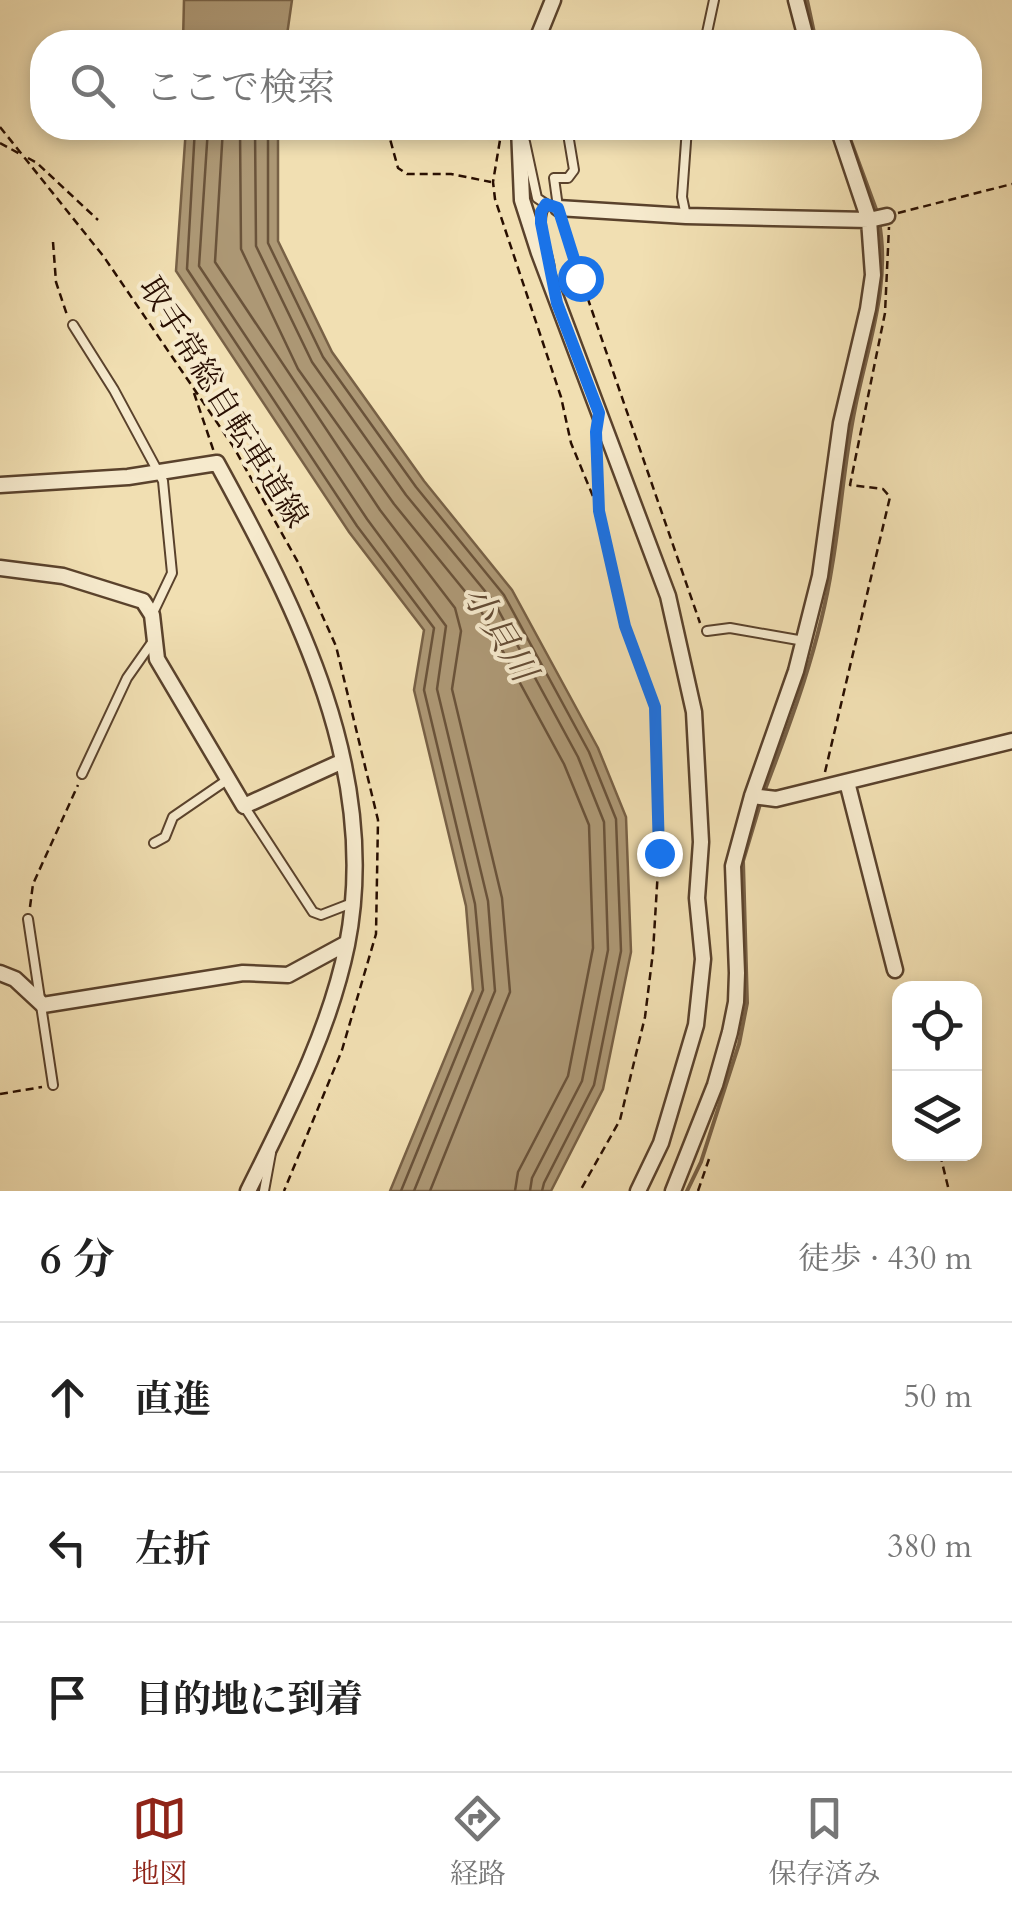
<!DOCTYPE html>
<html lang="ja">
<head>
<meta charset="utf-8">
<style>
  body { margin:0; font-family:Cardo,"Noto Serif JP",serif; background:#f2f2f2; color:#222 }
  .controls { position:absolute; right:30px; bottom:30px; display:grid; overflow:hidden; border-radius:20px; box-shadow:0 5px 15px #0003 }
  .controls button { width:90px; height:90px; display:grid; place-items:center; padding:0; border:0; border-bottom:2px solid #e0e0e0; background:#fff; color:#222; font:50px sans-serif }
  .stop { position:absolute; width:30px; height:30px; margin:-22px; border:8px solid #1a73e8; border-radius:50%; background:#fff }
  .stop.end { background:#1a73e8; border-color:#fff; box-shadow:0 2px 10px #0008 }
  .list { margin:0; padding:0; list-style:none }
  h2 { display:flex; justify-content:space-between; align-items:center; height:130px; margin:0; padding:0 40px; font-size:42px }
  h2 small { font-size:32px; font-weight:400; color:#767676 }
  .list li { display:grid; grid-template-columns:65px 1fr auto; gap:30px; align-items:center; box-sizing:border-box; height:150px; padding:0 40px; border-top:2px solid #e0e0e0 }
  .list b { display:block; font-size:38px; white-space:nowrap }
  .list em { font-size:32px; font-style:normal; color:#767676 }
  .icon { flex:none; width:55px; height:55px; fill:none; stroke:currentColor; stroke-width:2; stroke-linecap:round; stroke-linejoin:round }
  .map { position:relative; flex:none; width:1012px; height:1191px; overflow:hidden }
  .search { position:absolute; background:#fff; box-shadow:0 5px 15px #0003; left:30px; right:30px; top:30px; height:110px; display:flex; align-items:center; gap:25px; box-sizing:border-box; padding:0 35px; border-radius:40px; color:#767676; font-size:38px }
  .sheet { height:580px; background:#fff }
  nav { display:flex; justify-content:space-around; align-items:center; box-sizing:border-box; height:140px; border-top:2px solid #e0e0e0; background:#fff; font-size:28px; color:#767676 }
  nav a { display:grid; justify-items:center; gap:5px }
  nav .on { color:#8f2418 }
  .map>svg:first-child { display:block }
  .water { fill:#ad9875; stroke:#786146; stroke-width:2.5 }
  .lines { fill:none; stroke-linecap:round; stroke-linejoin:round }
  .shore { stroke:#6a533a; stroke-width:2.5 }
  .stream { stroke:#786146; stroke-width:4 }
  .service-casing { stroke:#5a422c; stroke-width:12 }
  .minor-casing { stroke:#5a422c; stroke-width:19 }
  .path { stroke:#280e00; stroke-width:2.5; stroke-dasharray:8 5; stroke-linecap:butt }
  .service { stroke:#f6eacd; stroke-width:8 }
  .minor { stroke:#f6eacd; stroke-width:14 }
  .route { stroke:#1a73e8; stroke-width:12 }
  .labels { text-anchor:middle; stroke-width:8; stroke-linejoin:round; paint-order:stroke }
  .street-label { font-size:32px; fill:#280e00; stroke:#f6eacd }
  .water-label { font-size:35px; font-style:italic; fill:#644c35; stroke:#f6eacd }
</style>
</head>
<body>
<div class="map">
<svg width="1012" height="1191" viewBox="0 0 1012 1191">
  <rect width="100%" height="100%" fill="#f1dfb2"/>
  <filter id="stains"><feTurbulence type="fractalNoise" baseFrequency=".002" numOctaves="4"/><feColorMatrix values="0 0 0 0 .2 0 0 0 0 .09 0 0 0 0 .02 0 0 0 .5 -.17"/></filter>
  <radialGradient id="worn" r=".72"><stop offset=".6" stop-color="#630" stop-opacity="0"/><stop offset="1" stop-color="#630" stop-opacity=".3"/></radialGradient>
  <path class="water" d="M184,0H292L286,42H183Z
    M186,128H278V241L332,352L424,481L512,590L598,748L626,817L631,952L603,1089L551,1191H390L473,990L466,906L414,690L424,630L349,532L176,271Z"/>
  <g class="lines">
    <path class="shore" d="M195,128L187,269L357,526L434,628L424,690L475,904L483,990L401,1191
      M208,128L199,266L367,519L446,626L437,689L488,901L495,991L414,1191
      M223,128L215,262L380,510L455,608L461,631L452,689L502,898L510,992L430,1191
      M240,128L241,249L298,369L394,504L481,611L564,764L589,825L593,948L568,1076L518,1172L515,1191
      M255,128L256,246L312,362L406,495L494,602L578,757L604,822L608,950L582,1081L532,1178L530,1191
      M268,128V243L323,357L416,487L504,595L589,752L616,819L621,951L594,1085L544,1183L542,1191"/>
    <path class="stream" d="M807,0L816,42
      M846,128L877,212
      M764,792C792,719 820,644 832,566C841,514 844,461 855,408C867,347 891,285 879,222
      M687,1191L701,1162L739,1044L747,1003L743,861L761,801"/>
    <g class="service-casing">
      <path id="service" d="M705,42L714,0
        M525,142L537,198L546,204C534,221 547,249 550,268
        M558,207L554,178H568L574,170L567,128
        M686,216L682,197L687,128
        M73,325L114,390L163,481L172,573L152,615
        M707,631L730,628L804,641
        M82,774L127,678L153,641
        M244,806L313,912L321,915L352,903
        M154,843L165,837L173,817L227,780
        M28,919L53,1085
        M264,1191L271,1153"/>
    </g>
    <g class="minor-casing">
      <path id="minor" d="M796,0L807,42
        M536,42L553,0
        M519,128L522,200L539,253L668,596L694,712L701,842L697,898L703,959L696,1025L661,1143L638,1191
        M558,208L686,216L869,220L887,216
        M0,485L128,477L217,463C297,609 381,772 347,945C329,1033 287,1112 248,1191
        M0,568L63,576L143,601L152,615L157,659L244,806L343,761
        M847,782L895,970
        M752,796L776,799L1012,741
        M0,973L15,979L43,1005L243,973L288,975L347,943
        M673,1191L715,1085L730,1032L736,1002L737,973L733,866L752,796L796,671L820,576L841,423L868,309L873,275L869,220L838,128"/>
    </g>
    <path class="path" d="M0,127L104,257L233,446L299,564L336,646L378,820L376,934L342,1050L284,1191
      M387,128L398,168L407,174H451L491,182
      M502,128L493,182L495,199L561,397L571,443L599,511L625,626L655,707L659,853L653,952L645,1017L620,1120L580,1191
      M0,143L20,154
      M28,158L37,163L98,220
      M898,213L1012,184
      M562,224L700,623
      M53,242L56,282L67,315
      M194,393L214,452
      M596,443L599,505
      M825,772L890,497L883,489L850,485L885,313L889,227
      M30,907L33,884L78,785
      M0,1094L42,1087
      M940,1154L949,1191
      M698,1191L709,1159"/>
    <use href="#service" class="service"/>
    <use href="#minor" class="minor"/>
  </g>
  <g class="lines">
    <path class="route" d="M580,278L558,208L546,204L541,212V223L557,303L599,413L596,432L599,511L625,626L655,707L659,853"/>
  </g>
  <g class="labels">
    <g class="street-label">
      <text transform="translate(224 402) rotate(58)" y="11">取手常総自転車道線</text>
    </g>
    <g class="water-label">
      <text transform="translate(500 633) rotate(58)" y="12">小貝川</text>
    </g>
  </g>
  <rect width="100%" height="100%" filter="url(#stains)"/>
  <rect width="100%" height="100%" fill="url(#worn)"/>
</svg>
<div class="controls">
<button><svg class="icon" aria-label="locate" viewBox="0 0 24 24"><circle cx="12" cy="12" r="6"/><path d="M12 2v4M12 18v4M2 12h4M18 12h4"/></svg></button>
<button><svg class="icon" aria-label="layers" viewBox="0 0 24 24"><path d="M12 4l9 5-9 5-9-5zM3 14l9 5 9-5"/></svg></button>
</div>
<div class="stop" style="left:580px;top:278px"></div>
<div class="stop end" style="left:659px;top:853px"></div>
<div class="search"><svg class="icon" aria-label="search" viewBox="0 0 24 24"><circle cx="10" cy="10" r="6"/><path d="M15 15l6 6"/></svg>ここで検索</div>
</div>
<section class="sheet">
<h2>6 分<small>徒歩 · 430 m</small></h2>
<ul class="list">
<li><svg class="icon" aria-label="ahead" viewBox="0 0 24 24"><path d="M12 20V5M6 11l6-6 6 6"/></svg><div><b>直進</b></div><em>50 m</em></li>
<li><svg class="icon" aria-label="left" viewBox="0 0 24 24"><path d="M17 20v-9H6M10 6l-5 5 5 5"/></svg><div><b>左折</b></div><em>380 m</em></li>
<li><svg class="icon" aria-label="arrive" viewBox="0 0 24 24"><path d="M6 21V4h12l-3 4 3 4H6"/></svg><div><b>目的地に到着</b></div></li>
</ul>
</section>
<nav>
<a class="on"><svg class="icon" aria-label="map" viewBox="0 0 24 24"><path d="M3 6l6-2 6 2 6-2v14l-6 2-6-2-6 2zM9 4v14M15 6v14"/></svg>地図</a>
<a><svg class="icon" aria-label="directions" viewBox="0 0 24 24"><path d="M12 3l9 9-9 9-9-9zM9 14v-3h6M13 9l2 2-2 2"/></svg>経路</a>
<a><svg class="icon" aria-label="saved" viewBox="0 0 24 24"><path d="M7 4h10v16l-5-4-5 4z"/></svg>保存済み</a>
</nav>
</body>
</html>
